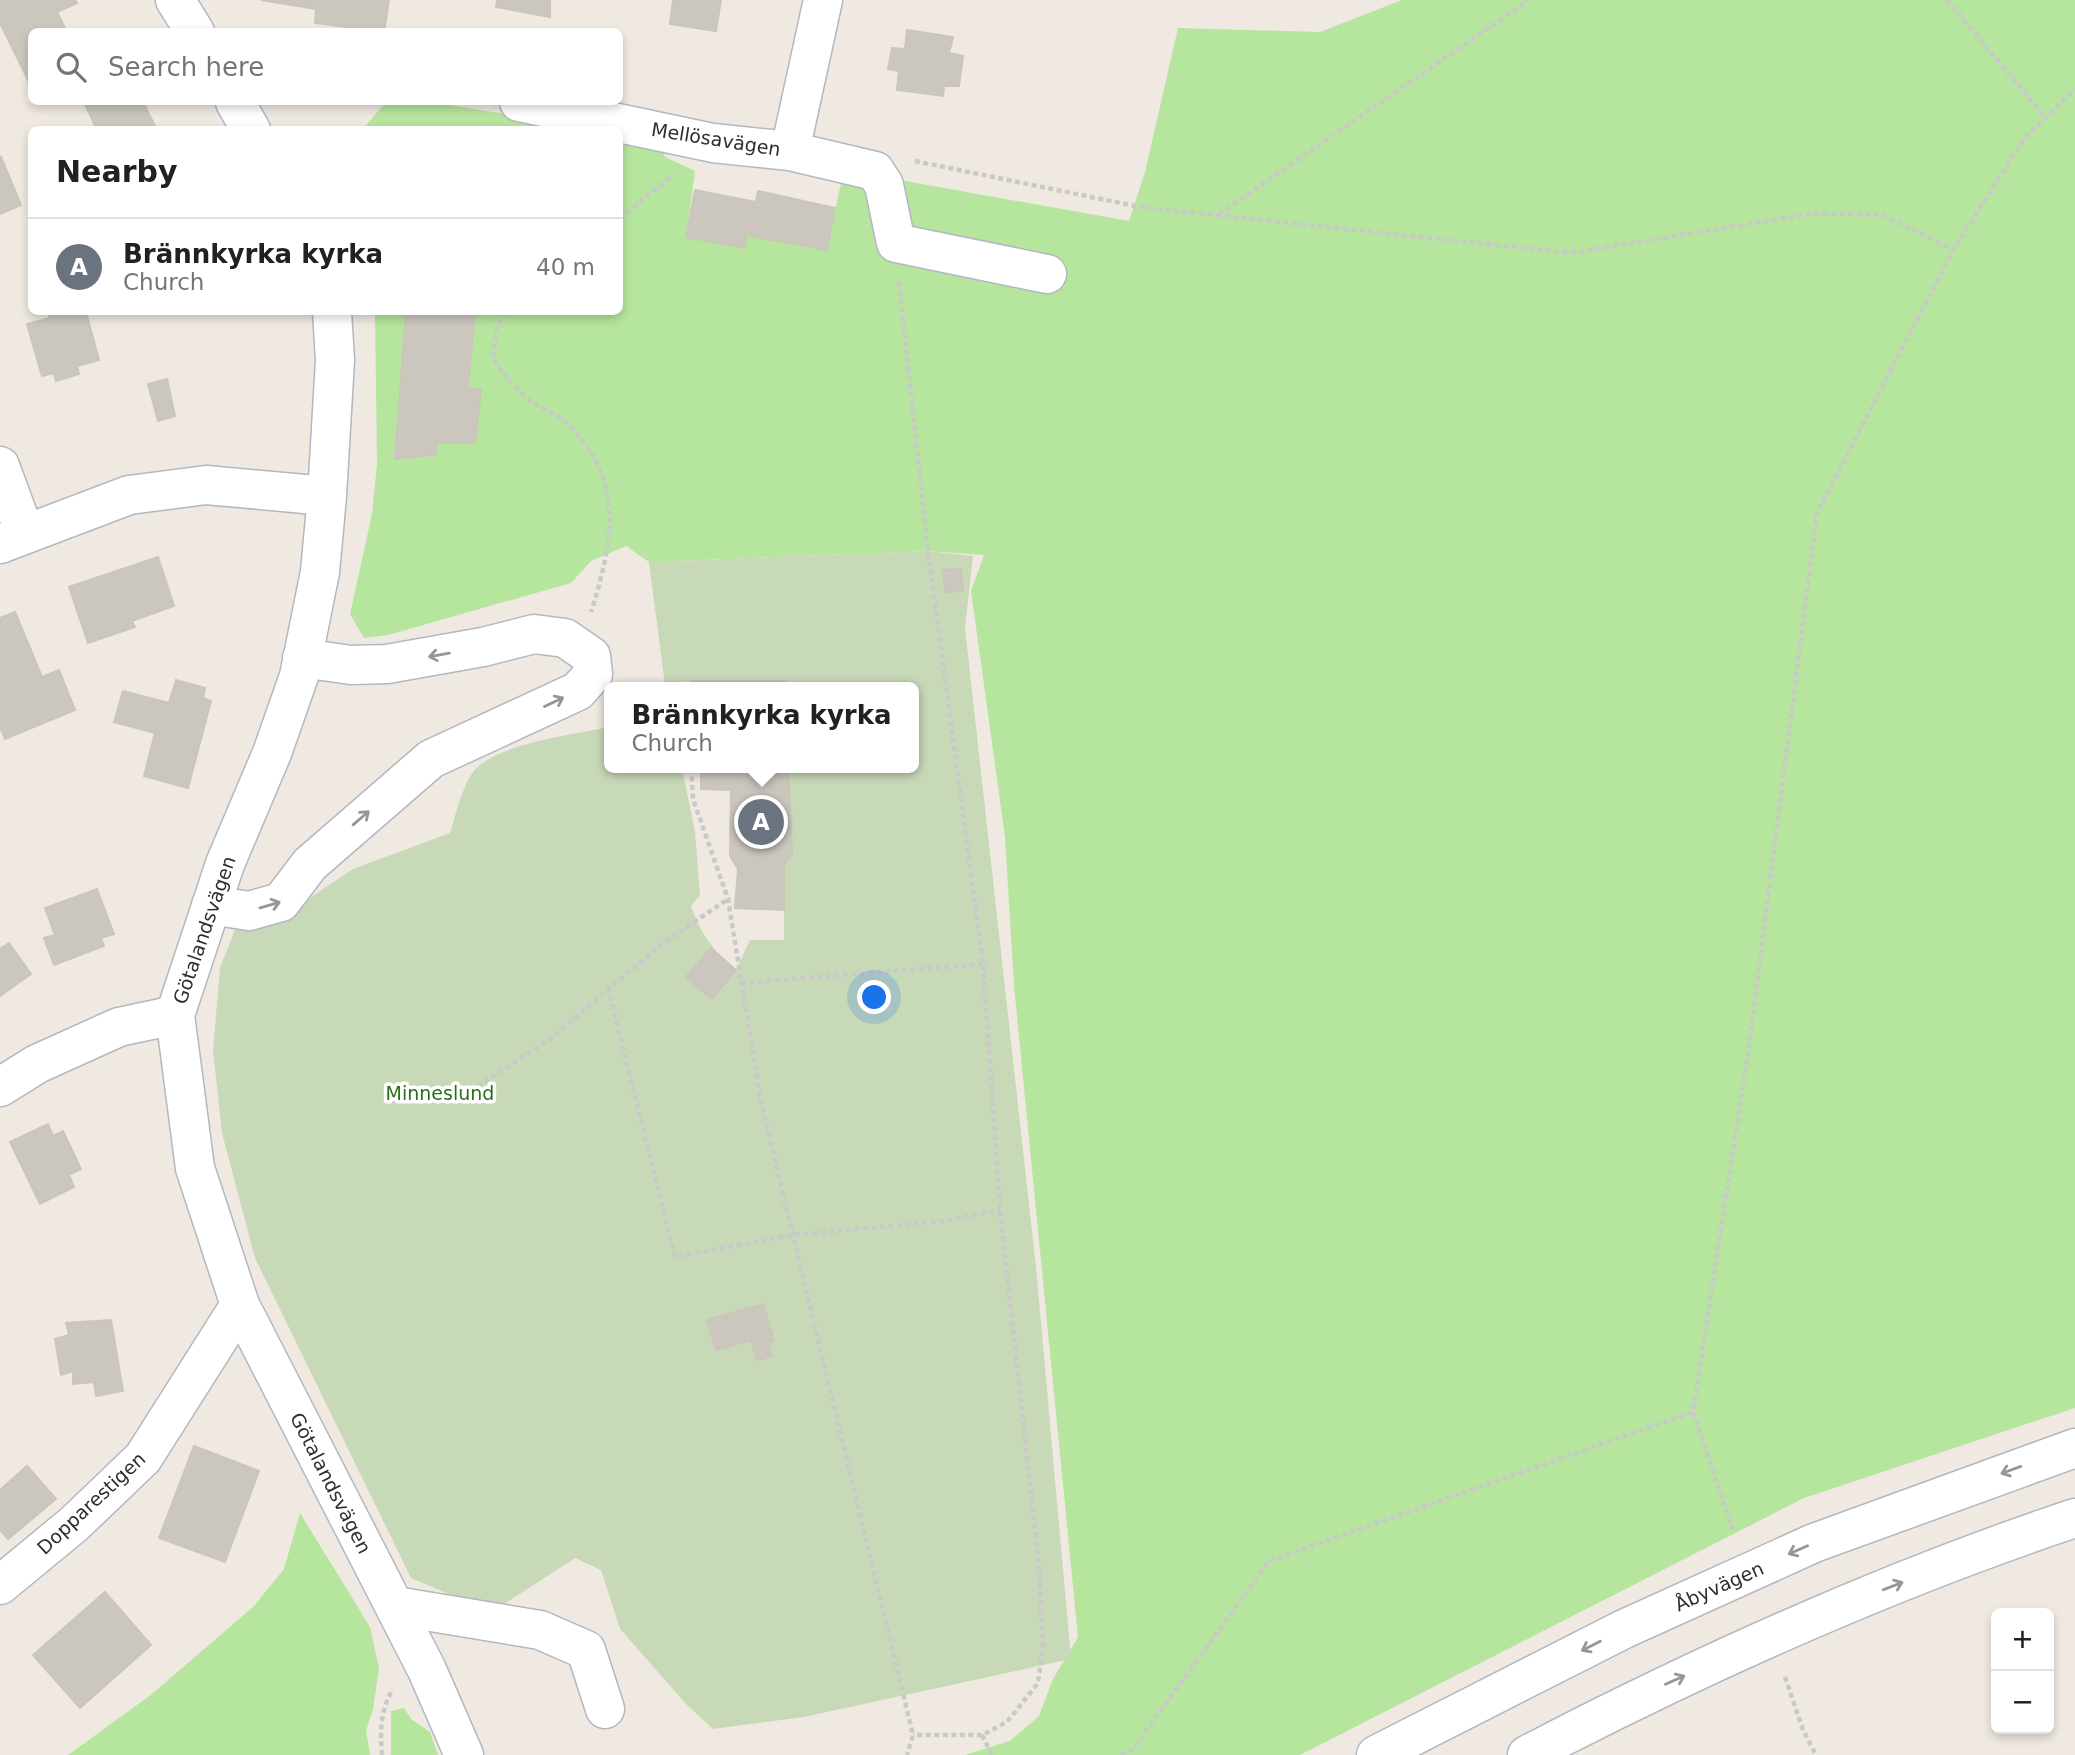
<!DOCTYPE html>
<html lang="en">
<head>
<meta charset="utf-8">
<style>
  body { margin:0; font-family:"DejaVu Sans",sans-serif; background:#f2f2f2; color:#202124 }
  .controls { position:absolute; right:21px; bottom:21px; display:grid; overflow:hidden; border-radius:10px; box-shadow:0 4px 10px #0003 }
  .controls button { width:63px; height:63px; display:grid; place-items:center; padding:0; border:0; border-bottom:2px solid #e0e0e0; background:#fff; color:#202124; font:35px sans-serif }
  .you { position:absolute; left:875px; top:998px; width:24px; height:24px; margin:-18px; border:5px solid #fff; border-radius:50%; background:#1a73e8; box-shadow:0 0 0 10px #1a73e833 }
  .badge { display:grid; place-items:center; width:46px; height:46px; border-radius:50%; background:#4264fb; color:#fff; font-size:23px; font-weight:700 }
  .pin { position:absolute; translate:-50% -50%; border:4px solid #fff; box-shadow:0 2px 7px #0006 }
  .popup { position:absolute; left:604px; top:682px; width:315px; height:91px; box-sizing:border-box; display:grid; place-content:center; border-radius:10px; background:#fff; filter:drop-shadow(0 2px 5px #0005); font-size:23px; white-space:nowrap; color:#757577 }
  .popup b { font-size:26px; color:#202124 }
  .popup::after { content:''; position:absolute; left:50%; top:100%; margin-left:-14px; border:14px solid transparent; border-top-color:#fff }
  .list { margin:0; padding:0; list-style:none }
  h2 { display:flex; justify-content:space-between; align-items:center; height:91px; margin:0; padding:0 28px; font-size:30px }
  h2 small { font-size:23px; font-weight:400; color:#757577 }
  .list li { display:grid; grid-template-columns:46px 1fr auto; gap:21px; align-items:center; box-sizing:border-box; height:98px; padding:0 28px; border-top:2px solid #e0e0e0 }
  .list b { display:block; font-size:26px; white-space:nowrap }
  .list p { margin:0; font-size:23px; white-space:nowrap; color:#757577 }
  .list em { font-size:23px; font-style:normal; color:#757577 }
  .icon { flex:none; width:38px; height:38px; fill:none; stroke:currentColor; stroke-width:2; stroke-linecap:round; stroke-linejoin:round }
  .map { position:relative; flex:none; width:2075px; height:1755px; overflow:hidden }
  .search { position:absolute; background:#fff; box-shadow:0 4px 10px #0003; left:28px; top:28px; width:595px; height:77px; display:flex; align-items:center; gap:18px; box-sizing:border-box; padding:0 24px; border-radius:10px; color:#757577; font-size:26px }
  .panel { position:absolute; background:#fff; box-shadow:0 4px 10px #0003; left:28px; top:126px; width:595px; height:189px; border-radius:10px }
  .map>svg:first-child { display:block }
  .green { fill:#b6e59e }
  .cemetery { fill:#c8d9b8 }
  .building { fill:#cbc7bf; stroke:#cbc5ba; stroke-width:2 }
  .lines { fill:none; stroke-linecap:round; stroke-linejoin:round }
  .minor-casing { stroke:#b4b7c1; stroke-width:41 }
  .path { stroke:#c9c9c9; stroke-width:4.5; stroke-dasharray:5 3.5; stroke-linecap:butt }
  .minor { stroke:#fff; stroke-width:38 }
  .oneway { stroke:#969696 }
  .labels { text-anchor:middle; stroke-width:7; stroke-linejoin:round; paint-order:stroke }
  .street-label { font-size:19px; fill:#2e2e2e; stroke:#fff }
  .park-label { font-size:19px; fill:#2c6e1b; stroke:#fff }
</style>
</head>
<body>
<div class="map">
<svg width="2075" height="1755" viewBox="0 0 2075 1755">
  <rect width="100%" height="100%" fill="#efe9e1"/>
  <path class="green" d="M1402,0H2075V1408L1804,1498L1300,1755H965L1010,1741L1039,1716L1053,1679L1078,1637L1014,986L1005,837L971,591L984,555L928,551L649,562L626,546L591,561L571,583L388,635L364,638L350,614L372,514L377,464L375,312H620V133L657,139L665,157L695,171L686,237L744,247L746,235L826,250L844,170L1129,221L1145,172L1178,28L1320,32Z
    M386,102H429L601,129L362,130Z
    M300,1513L370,1627L379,1668L373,1710L366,1730L370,1755H68L152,1694L254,1606L284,1569Z
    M404,1708L411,1719L430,1732L438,1755H391V1711Z"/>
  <path class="cemetery" d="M928,551L973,556L965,628L1036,1267L1071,1659L804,1717L713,1729L686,1704L620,1629L601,1570L575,1558L504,1604L461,1599L411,1578L255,1258L222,1133L213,1050L220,968L238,922L298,906L353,869L450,833C456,815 464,776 480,765C509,742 572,735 609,727V768H682L695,832L700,895L691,906C701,935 713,950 736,970L750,940H784V865L792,854L788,768H913V687H785L784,681H690L665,685L649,562Z"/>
  <path class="building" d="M0,0H75L77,3L57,12L67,32H32V80L29,82L0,23Z
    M261,0H389L384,32L315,23L316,9Z
    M497,0H550V17L496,7Z
    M673,0H721L716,31L670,24Z
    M907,30L953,37L949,53L963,56L959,86H944L943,96L897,90L899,71L888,69L892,48L905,49Z
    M89,102H143L157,130H97L85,104Z
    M1,157L21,205L0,214V158Z
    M695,190L756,202L758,191L835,208L827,250L746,235L744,248L686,237Z
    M48,312H86L99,360L77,366L79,374L56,381L54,373L42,376L27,324L50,318Z
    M406,312H475L468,387L481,390L475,443H437L436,454L395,459Z
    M167,379L175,416L158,421L148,384Z
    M158,557L174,606L132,621L135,627L88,643L69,587Z
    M961,569L963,591L945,592L943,570Z
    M15,612L42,677L59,670L75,710L5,739L0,727V618Z
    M176,680L205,688L203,698L211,701L188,788L144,776L155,733L114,722L123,691L169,703Z
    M690,681H785V687H690Z
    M701,768H788L792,854L784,865V910L735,908L738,869L730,856L731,790L701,789Z
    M97,889L114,934L101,938L104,946L54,965L44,938L55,935L45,908Z
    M9,943L31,974L0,996V949Z
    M711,948L736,970L712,999L686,977Z
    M48,1124L53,1136L63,1131L81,1169L69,1175L74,1187L40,1204L10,1142Z
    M763,1304L774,1341L768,1343L772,1356L757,1360L751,1340L716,1350L707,1320Z
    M111,1320L123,1391L96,1396L94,1382L73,1384V1371L61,1375L55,1339L69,1335L66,1323Z
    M194,1446L259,1471L225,1562L159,1538Z
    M27,1466L56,1499L8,1539L0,1530V1490Z
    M105,1592L151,1645L80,1708L33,1655Z"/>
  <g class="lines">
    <g class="minor-casing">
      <path id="minor" d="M175,0L195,32
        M235,102L251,130
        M519,102L713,143L790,151L875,171L884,185L896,243L1047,274
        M790,151L823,0
        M332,312L335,360L327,496L320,572L299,676L272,753L225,864L175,1015L195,1168L240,1305L427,1670L464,1755
        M0,466L25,534
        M0,544L129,495L206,485L327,496
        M211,905L249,911L281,902L310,864L431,759L578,691L593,674L591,656L565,638L534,634L483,647L387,664L351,665L302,658
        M0,1087L37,1064L119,1027L175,1015
        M0,1585L74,1524L143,1458L240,1305
        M395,1606L540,1630L586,1650L605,1709
        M1376,1755L1624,1629L1814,1543L2075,1448
        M1527,1755C1704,1663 1886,1581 2075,1518"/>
    </g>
    <path class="path" d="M1947,0L2045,117
      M915,161L1140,207L1570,253L1816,213L1883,215L1953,250
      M1219,214L1529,0
      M620,218L674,174
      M899,282L928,551L983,964L1000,1210L1039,1566L1043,1646L1038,1683L1007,1722L982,1735H913
      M505,312L497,327L493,359C505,375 517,392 533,403C544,409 556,414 565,422C626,477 613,543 591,612
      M691,768L693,799L728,899L761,1102L913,1735L907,1755
      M741,983L983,964
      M608,988L675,1257L793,1235L944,1221L1000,1210
      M463,1096L550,1039L662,944L728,899
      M1733,1530L1693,1412L1748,1053L1817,513L1953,250L2024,139L2075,89
      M1785,1677L1803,1730L1816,1755
      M982,1735L992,1755
      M382,1755C380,1730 380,1711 393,1689
      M1121,1755L1132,1750L1269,1561L1693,1412"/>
    <use href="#minor" class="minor"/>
  </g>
  <defs><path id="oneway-shaft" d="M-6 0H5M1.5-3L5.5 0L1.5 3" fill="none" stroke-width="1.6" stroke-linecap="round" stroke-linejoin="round" transform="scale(1.75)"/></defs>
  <g class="oneway">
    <use href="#oneway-shaft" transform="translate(439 655) rotate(170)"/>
    <use href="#oneway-shaft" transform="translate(554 702) rotate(-25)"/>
    <use href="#oneway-shaft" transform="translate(361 818) rotate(-41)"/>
    <use href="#oneway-shaft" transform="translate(270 905) rotate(-16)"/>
    <use href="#oneway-shaft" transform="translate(2011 1470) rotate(160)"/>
    <use href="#oneway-shaft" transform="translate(1798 1550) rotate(156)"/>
    <use href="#oneway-shaft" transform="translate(1893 1586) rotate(-21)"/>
    <use href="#oneway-shaft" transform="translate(1591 1646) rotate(153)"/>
    <use href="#oneway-shaft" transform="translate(1675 1680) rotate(-24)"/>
  </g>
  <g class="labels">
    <g class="street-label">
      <text transform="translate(716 139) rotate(9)" y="7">Mellösavägen</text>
      <text transform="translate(204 930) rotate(-71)" y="7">Götalandsvägen</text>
      <text transform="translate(331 1483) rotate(63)" y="7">Götalandsvägen</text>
      <text transform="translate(91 1503) rotate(-43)" y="7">Dopparestigen</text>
      <text transform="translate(1719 1586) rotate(-24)" y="7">Åbyvägen</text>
    </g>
    <g class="park-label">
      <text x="440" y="1100">Minneslund</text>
    </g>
  </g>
</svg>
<div class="controls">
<button>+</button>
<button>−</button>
</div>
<div class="you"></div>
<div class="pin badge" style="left:761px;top:822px;background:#6b7280">A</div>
<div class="popup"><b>Brännkyrka kyrka</b>Church</div>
<div class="search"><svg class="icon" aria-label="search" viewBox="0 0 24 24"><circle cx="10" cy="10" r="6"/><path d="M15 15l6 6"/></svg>Search here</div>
<section class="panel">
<h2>Nearby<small></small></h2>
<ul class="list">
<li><span class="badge" style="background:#6b7280">A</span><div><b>Brännkyrka kyrka</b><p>Church</p></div><em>40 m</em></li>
</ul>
</section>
</div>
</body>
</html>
